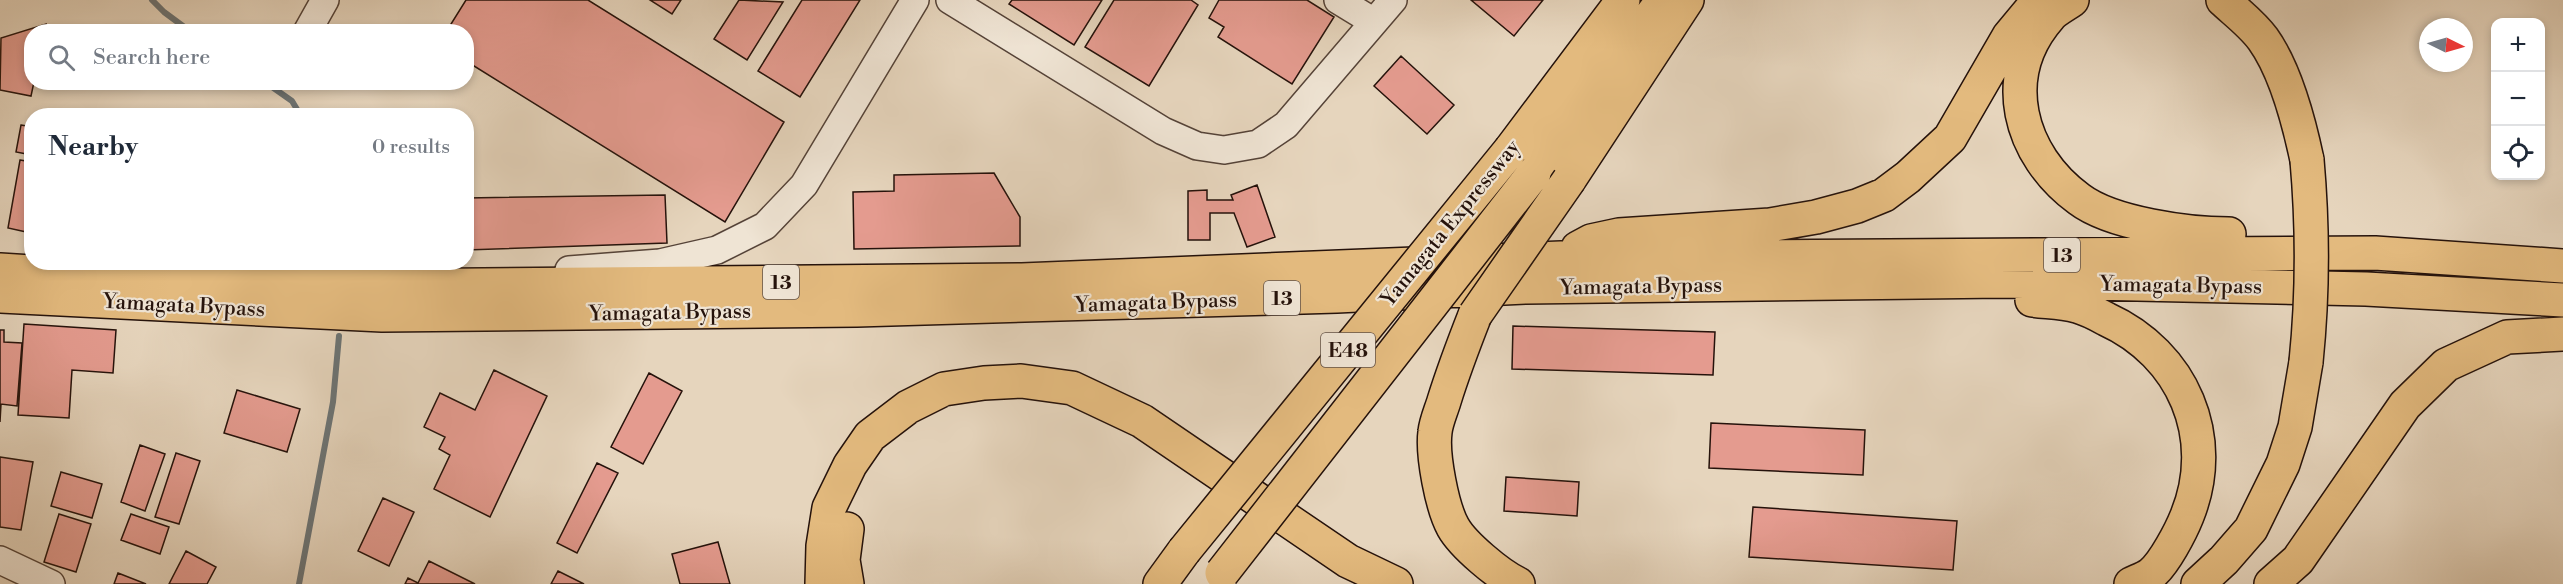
<!DOCTYPE html>
<html lang="en">
<head>
<meta charset="utf-8">
<style>
  body { margin:0; font-family:"Libre Bodoni",serif; background:#f2f2f3; color:#1f2937 }
  .controls { position:absolute; right:18px; top:18px; display:grid; overflow:hidden; border-radius:12px; box-shadow:0 3px 9px #0003 }
  .controls button { width:54px; height:54px; display:grid; place-items:center; padding:0; border:0; border-bottom:2px solid #e0e1e3; background:#fff; color:#1f2937; font:30px sans-serif }
  .compass { position:absolute; left:2419px; top:18px; width:54px; height:54px; border-radius:50%; background:#fff; box-shadow:0 3px 9px #0003; rotate:95deg }
  .list { margin:0; padding:0; list-style:none }
  h2 { display:flex; justify-content:space-between; align-items:center; height:78px; margin:0; padding:0 24px; font-size:26px }
  h2 small { font-size:20px; font-weight:400; color:#747a83 }
  .icon { flex:none; width:33px; height:33px; fill:none; stroke:currentColor; stroke-width:2; stroke-linecap:round; stroke-linejoin:round }
  .map { position:relative; flex:none; width:2563px; height:584px; overflow:hidden }
  .search { position:absolute; background:#fff; box-shadow:0 3px 9px #0003; left:24px; top:24px; width:450px; height:66px; display:flex; align-items:center; gap:15px; box-sizing:border-box; padding:0 21px; border-radius:24px; color:#747a83; font-size:22px }
  .panel { position:absolute; background:#fff; box-shadow:0 3px 9px #0003; left:24px; top:108px; width:450px; height:162px; border-radius:24px }
  .map>svg:first-child { display:block }
  .lines { fill:none; stroke-linecap:round; stroke-linejoin:round }
  .stream { stroke:#6c7475; stroke-width:6 }
  .building { fill:#e49b8f; stroke:#25120b; stroke-width:1.5 }
  .minor-casing { stroke:#554338; stroke-width:30 }
  .highway-casing { stroke:#25120b; stroke-width:36 }
  .minor { stroke:#efe4d4; stroke-width:27 }
  .highway { stroke:#e3ba7e; stroke-width:33 }
  .highway-bridge-casing { stroke:#25120b; stroke-width:36; stroke-linecap:butt }
  .highway-bridge { stroke:#e3ba7e; stroke-width:33 }
  .labels { text-anchor:middle; stroke-width:4.5; stroke-linejoin:round; paint-order:stroke }
  .shield { fill:#efe4d4; stroke:#625147; stroke-width:1.5 }
  .shield-label { font-size:20px; font-weight:bold; fill:#25120b }
  .street-label { font-size:21px; fill:#25120b; stroke:#efe4d4 }
</style>
</head>
<body>
<div class="map">
<svg width="2563" height="584" viewBox="0 0 2563 584">
  <rect width="100%" height="100%" fill="#e6d5bd"/>
  <filter id="stains"><feTurbulence type="fractalNoise" baseFrequency=".00333" numOctaves="4"/><feColorMatrix values="0 0 0 0 .2 0 0 0 0 .09 0 0 0 0 .02 0 0 0 .5 -.17"/></filter>
  <radialGradient id="worn" r=".72"><stop offset=".6" stop-color="#630" stop-opacity="0"/><stop offset="1" stop-color="#630" stop-opacity=".3"/></radialGradient>
  <g class="lines">
    <path class="stream" d="M152,0L164,12L191,32
      M265,82L292,101L301,116
      M299,584L333,402L339,336"/>
  </g>
  <path class="building" d="M466,0H588L784,122L725,222L466,61V32H446Z
    M650,0H681L672,14Z
    M739,0L783,2L747,60L714,39Z
    M802,0H860L800,97L758,71Z
    M1012,0H1102L1074,45L1009,4Z
    M1114,0H1191L1198,5L1149,86L1085,47Z
    M1219,0H1307L1334,17L1292,84L1218,37L1224,27L1209,18Z
    M1471,0H1543L1514,36Z
    M46,24L44,32H32V82H34L31,96L0,90L1,38Z
    M1401,56L1454,105L1427,134L1374,86Z
    M21,125L32,127V155L16,152Z
    M20,160L32,162L31,233L8,228Z
    M994,173L1020,217V246L854,249L853,192L894,191V175Z
    M1257,185L1275,237L1247,247L1234,213H1210V240H1188V191L1207,190V200H1233L1231,195Z
    M665,195L667,243L466,250V198Z
    M24,324L116,330L113,373L72,370L69,418L18,415Z
    M1513,326L1715,332L1713,375L1512,369Z
    M0,330H4V342L22,343L17,406L1,404L0,422Z
    M494,370L547,396L490,517L434,489L450,455L439,449L445,437L424,427L440,393L475,410Z
    M649,373L682,391L643,464L611,447Z
    M237,390L300,409L287,452L224,433Z
    M1711,423L1865,430L1863,475L1709,468Z
    M140,445L165,454L145,511L121,502Z
    M176,453L200,461L179,524L155,517Z
    M0,457L33,462L21,530L0,527Z
    M597,463L618,473L577,553L557,543Z
    M61,472L102,484L92,518L51,506Z
    M1506,477L1579,482L1577,516L1504,511Z
    M383,498L414,512L389,566L358,551Z
    M1753,507L1957,521L1953,570L1749,557Z
    M59,514L91,524L76,572L44,562Z
    M131,514L169,527L160,554L121,540Z
    M718,542L730,584H680L672,554Z
    M186,551L216,567L207,584H169Z
    M429,561L475,584H405L408,578L418,583Z
    M558,571L584,584H551Z
    M118,573L146,584H114Z"/>
  <g class="lines">
    <g class="minor-casing">
      <path id="minor" d="M950,0L1163,131L1197,146L1224,150L1258,144L1286,125L1393,0
        M1338,0L1374,22
        M307,32L325,0
        M569,270L660,263L717,250L765,226L804,185L915,0
        M0,560L51,584"/>
    </g>
    <g class="highway-casing">
      <path id="highway" d="M2072,0C2065,5 2055,10 2050,16C1997,76 2019,155 2079,199C2112,224 2189,234 2229,234
        M2223,0C2236,12 2252,24 2263,39C2286,71 2299,122 2307,160
        M1511,149L1623,0
        M1534,173L1663,0
        M1569,180L1687,0
        M1578,248L1591,241L1619,235L1770,225L1816,217L1857,206L1884,195L1908,177L1950,138L2009,36L2039,0
        M0,270L143,279L373,286L1022,280L1561,258L2375,253L2563,266
        M0,296L382,315L857,310L1337,296L1526,287L2003,281L2366,289L2563,300
        M2032,300C2047,302 2062,302 2077,306C2087,309 2097,314 2106,319C2183,354 2219,437 2187,516C2181,531 2164,564 2151,574C2146,578 2137,581 2131,584
        M1475,315C1464,343 1453,372 1444,401C1441,411 1436,422 1435,432C1432,455 1442,507 1453,527C1463,545 1499,575 1518,584
        M847,529L843,560L847,584
        M822,584L823,546L829,508L850,465L870,436L908,407L944,389L984,383L1021,381L1072,388L1142,421L1348,561L1396,584
        M1160,584L1184,551
        M2198,584L2224,560L2251,529L2283,464L2295,427L2306,362
        M2271,584L2298,560L2405,405L2446,365L2507,337L2563,334"/>
    </g>
    <use href="#minor" class="minor"/>
    <use href="#highway" class="highway"/>
    <g class="highway-bridge-casing">
      <path id="highway-bridge" d="M1475,315L1569,180
        M2306,362C2313,294 2313,228 2307,160
        M1184,551L1511,149
        M1222,573L1534,173"/>
    </g>
    <use href="#highway-bridge" class="highway-bridge"/>
  </g>
  <g class="labels">
    <g class="shield">
      <rect x="2044" y="238" width="36" height="34" rx="4.5"/>
      <rect x="763" y="265" width="36" height="34" rx="4.5"/>
      <rect x="1264" y="281" width="36" height="34" rx="4.5"/>
      <rect x="1321" y="333" width="54" height="34" rx="4.5"/>
    </g>
    <g class="shield-label">
      <text x="2062" y="262">13</text>
      <text x="781" y="289">13</text>
      <text x="1282" y="305">13</text>
      <text x="1348" y="357">E48</text>
    </g>
    <g class="street-label">
      <text transform="translate(1450 223) rotate(-51)" y="7">Yamagata Expressway</text>
      <text transform="translate(2181 285) rotate(1)" y="7">Yamagata Bypass</text>
      <text transform="translate(1641 286) rotate(-1)" y="7">Yamagata Bypass</text>
      <text transform="translate(1156 302) rotate(-2)" y="7">Yamagata Bypass</text>
      <text transform="translate(184 305) rotate(3)" y="7">Yamagata Bypass</text>
      <text transform="translate(670 312) rotate(-1)" y="7">Yamagata Bypass</text>
    </g>
  </g>
  <rect width="100%" height="100%" filter="url(#stains)"/>
  <rect width="100%" height="100%" fill="url(#worn)"/>
</svg>
<div class="controls">
<button>+</button>
<button>−</button>
<button><svg class="icon" aria-label="locate" viewBox="0 0 24 24"><circle cx="12" cy="12" r="6"/><path d="M12 2v4M12 18v4M2 12h4M18 12h4"/></svg></button>
</div>
<svg class="compass" viewBox="-18 -18 36 36"><path d="M0-13l5 13h-10z" fill="#e53935"/><path d="M0 13l5-13h-10z" fill="#747a83"/></svg>
<div class="search"><svg class="icon" aria-label="search" viewBox="0 0 24 24"><circle cx="10" cy="10" r="6"/><path d="M15 15l6 6"/></svg>Search here</div>
<section class="panel">
<h2>Nearby<small>0 results</small></h2>
<ul class="list">
</ul>
</section>
</div>
</body>
</html>
